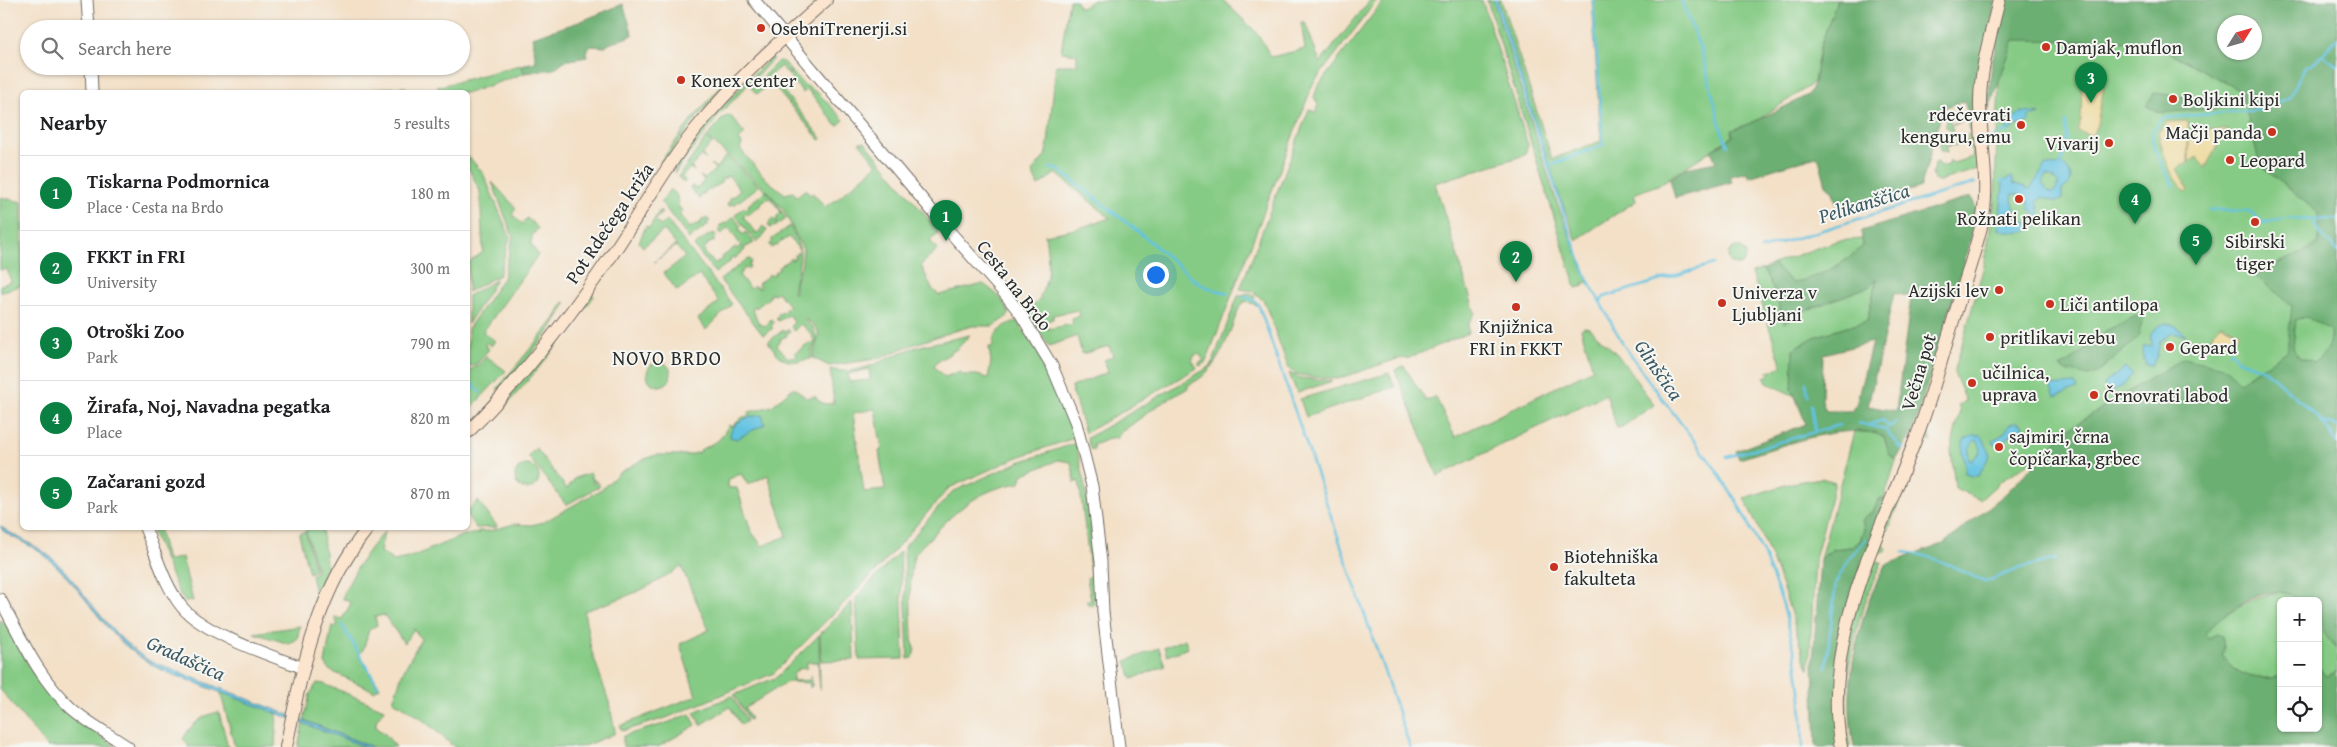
<!DOCTYPE html>
<html lang="en">
<head>
<meta charset="utf-8">
<style>
  body { margin:0; font-family:"Gentium Book Plus",serif; background:#f6f6f6; color:#202124 }
  .controls { position:absolute; right:15px; bottom:15px; display:grid; overflow:hidden; border-radius:8px; box-shadow:0 1px 4px #0004 }
  .controls button { width:45px; height:45px; display:grid; place-items:center; padding:0; border:0; border-bottom:1px solid #e0e0e0; background:#fff; color:#202124; font:25px sans-serif }
  .compass { position:absolute; left:2217px; top:15px; width:45px; height:45px; border-radius:50%; background:#fff; box-shadow:0 1px 4px #0004; rotate:53deg }
  .you { position:absolute; left:1155px; top:274px; width:18px; height:18px; margin:-12px; border:4px solid #fff; border-radius:50%; background:#1a73e8; box-shadow:0 0 0 8px #1a73e833 }
  .badge { display:grid; place-items:center; width:32px; height:32px; border-radius:50%; background:#0b8043; color:#fff; font-size:16px; font-weight:700 }
  .pin { position:absolute; translate:-50% -41px; filter:drop-shadow(0 1px 2px #0008) }
  .pin::after { content:''; position:absolute; top:26px; width:18px; height:15px; background:inherit; clip-path:polygon(0 0,100% 0,50% 100%) }
  .list { margin:0; padding:0; list-style:none }
  h2 { display:flex; justify-content:space-between; align-items:center; height:65px; margin:0; padding:0 20px; font-size:21px }
  h2 small { font-size:16px; font-weight:400; color:#757577 }
  .list li { display:grid; grid-template-columns:32px 1fr auto; gap:15px; align-items:center; box-sizing:border-box; height:75px; padding:0 20px; border-top:1px solid #e0e0e0 }
  .list b { display:block; font-size:19px; white-space:nowrap }
  .list p { margin:0; font-size:16px; white-space:nowrap; color:#757577 }
  .list em { font-size:16px; font-style:normal; color:#757577 }
  .icon { flex:none; width:28px; height:28px; fill:none; stroke:currentColor; stroke-width:2; stroke-linecap:round; stroke-linejoin:round }
  .map { position:relative; flex:none; width:2337px; height:747px; overflow:hidden }
  .search { position:absolute; background:#fff; box-shadow:0 1px 4px #0004; left:20px; top:20px; width:450px; height:55px; display:flex; align-items:center; gap:12px; box-sizing:border-box; padding:0 18px; border-radius:28px; color:#757577; font-size:19px }
  .panel { position:absolute; background:#fff; box-shadow:0 1px 4px #0004; left:20px; top:90px; width:450px; height:440px; border-radius:8px }
  .map>svg:first-child { display:block }
  .green { fill:#86cb85; stroke:#587b58; fill-rule:evenodd }
  .forest { fill:#6caf72; stroke:#4c6d4e; fill-rule:evenodd }
  .sand { fill:#eeda9e; stroke:#8c8264 }
  .water { fill:#62c2e1; stroke:#467686; fill-rule:evenodd }
  .lines { fill:none; stroke-linecap:round; stroke-linejoin:round }
  .stream { stroke:#62c2e1; stroke-width:2.5 }
  .tertiary-casing { stroke:#716a62; stroke-width:13 }
  .secondary-casing { stroke:#716a62; stroke-width:14 }
  .tertiary { stroke:#fff; stroke-width:11 }
  .secondary { stroke:#fce5cf; stroke-width:12 }
  .poi-dot { fill:#c8321e; stroke:#f6f6f2; stroke-width:2 }
  .labels { text-anchor:middle; stroke-width:4; stroke-linejoin:round; paint-order:stroke }
  .poi-label { font-size:19px; fill:#2b2b2b; stroke:#f6f6f2; text-anchor:start }
  .street-label { font-size:19px; fill:#2b2b2b; stroke:#f6f6f2 }
  .water-label { font-size:20px; font-style:italic; fill:#3c5862; stroke:#f6f6f2 }
  .neighbourhood-label { font-size:20px; letter-spacing:1px; fill:#2b2b2b; stroke:#f6f6f2 }
</style>
</head>
<body>
<div class="map">
<svg width="2337" height="747" viewBox="0 0 2337 747">
  <rect width="100%" height="100%" fill="#f6f6f2"/>
  <filter id="ink" filterUnits="userSpaceOnUse"><feTurbulence type="fractalNoise" baseFrequency=".02" numOctaves="2"/><feDisplacementMap in="SourceGraphic" scale="10" xChannelSelector="R" yChannelSelector="G"/><feConvolveMatrix kernelMatrix="1 2 1 2 8 2 1 2 1" color-interpolation-filters="sRGB"/></filter>
  <filter id="wash" filterUnits="userSpaceOnUse"><feTurbulence type="fractalNoise" baseFrequency=".0096" numOctaves="4" result="noise"/><feDisplacementMap in="SourceGraphic" scale="20" xChannelSelector="R" yChannelSelector="G"/><feGaussianBlur stdDeviation="1.12" result="paint"/><feColorMatrix in="noise" values="0 0 0 0 0 0 0 0 0 0 0 0 0 0 0 0 0 1.4 0 .05"/><feComposite in="paint" operator="in"/></filter>
  <g filter="url(#wash)">
    <rect width="100%" height="100%" fill="#f3e0c7"/>
    <path class="green" d="M1069,0H1076L1079,7H1083L1093,0H1223L1258,34L1271,57L1305,49L1301,22H1305L1320,63L1370,0H1377L1313,84L1206,362L1200,366L1198,364L1204,360L1199,354L1195,355L1192,360L1197,368L1085,433L1071,387L1108,372L1104,360L1113,356L1109,346L1082,354L1077,336L1049,346L1029,315L1032,307L1041,298L1040,296C1051,277 1048,256 1045,235L1076,229L1110,218L1056,173L1038,186L1032,172L1045,156L1048,144L1056,65H1077V54L1061,52ZM1078,310L1080,316L1072,319L1073,324L1048,329L1047,321L1053,319V315Z
      M1384,0H1482L1528,145L1525,155L1435,183L1475,313L1468,324V333L1409,358L1397,359L1338,379L1312,377L1296,374L1289,369L1264,301L1253,291L1240,289L1309,109L1316,112L1318,104L1314,97L1318,86Z
      M1487,0H1493L1558,206L1588,282L1584,283V286L1576,288Z
      M1497,0H1501L1552,159L1601,141L1592,0H1837L1820,47L1814,83L1756,121L1732,130L1733,136L1660,184L1634,194L1636,201L1576,240L1556,186Z
      M2209,0H2337V458L2148,385L2001,481L1980,500L1955,488L1951,450L1960,410L1958,405L1966,401L1954,373L1985,262L1995,194L1999,79L2009,26ZM2224,22H2254V52H2224Z
      M771,57L773,59L719,115L674,174C676,150 752,76 771,57Z
      M778,61L783,62L789,68V76L781,66L758,85L762,90L757,94L751,88Z
      M520,65L525,73L468,93L444,92L437,87Z
      M790,70L802,83L819,94L844,120L837,126L807,89L803,93L791,78Z
      M723,84L725,86L699,115L665,160L660,162L690,122Z
      M780,87L822,139L820,140L777,90Z
      M730,115L745,134L739,139L742,144L740,149L767,180L785,194L793,192L797,196L806,189L810,195L813,193L825,207L836,200L877,165L859,142H865L939,232L930,240L937,250L921,265L932,289L939,295L983,284C994,291 1005,300 1009,313L1006,318L993,326H972L951,332L903,348L881,358L829,366L813,358C813,343 829,332 805,319L804,320L813,327L817,340L812,350L811,359C785,364 784,363 768,342L783,330L785,332L788,329L790,332L786,334L787,336L780,339L781,341L777,345L788,358L792,356L794,357L797,355L795,353L809,343L810,344L814,342C814,336 805,326 800,324L794,331L791,327L794,321L789,315L778,321L776,318L779,316L778,314L786,311L785,309L789,306L778,292L774,294L772,293L769,295L770,297L756,308L755,306L752,308L759,324L766,326L771,319L774,323L771,326L773,328L763,335L720,280L746,260L750,259L752,262L749,265L750,267L747,269L745,268L739,275L750,289L754,286L760,289L758,284L770,274L772,276L775,274L774,272L779,270L778,268L791,258L792,260L795,258L794,256L800,251L789,237L783,241L782,240L776,246L775,245L772,248L769,245L773,242L771,240L790,226C808,259 797,260 793,293H795V283L802,263L803,249L783,209L768,192L707,137L723,118Z
      M1977,116L1980,166L1975,170L1939,181L1934,180L1932,173L1935,163L1938,162L1940,167L1949,165L1950,160L1953,163L1973,157L1969,142L1965,141L1955,146L1953,145L1946,147L1947,153L1940,151V143L1943,141L1947,146L1969,139L1967,135L1971,133L1967,120L1951,125L1953,130L1950,131L1945,126L1946,120L1949,118L1951,124Z
      M706,138L712,143L702,155L706,159L701,156L691,167L695,171L690,168L682,177L686,181L684,183L678,177Z
      M468,156L483,173L510,237L499,275L468,292V263L483,252L480,191L468,167Z
      M726,156L759,186L734,205L732,204L729,206L727,203L731,200L729,198L737,195L736,193L740,190L729,176L721,180L722,182L709,191L708,190L704,192V195L703,193L700,195L701,198L699,199L690,188L692,186L697,189L704,181L700,176L705,179L715,169L711,164L716,168Z
      M492,182L516,208L512,214L522,224L527,218L538,228L532,236L531,244L538,255L483,332L495,341L491,346L487,342L485,345L489,349L478,363L468,367V329L503,278L513,237Z
      M670,189L676,194L679,203L677,204L683,212L679,214L690,228L696,224L698,225L703,219L704,220L707,218L710,221L707,223L708,225L689,239L661,202Z
      M766,191L776,202L786,219L775,227L773,226L770,228L768,225L771,222L770,221L773,218L777,223V216L781,212L770,198L761,202L762,204L748,215L747,213L744,215V218L755,232L758,233L763,226L767,230L764,233L765,235L756,242L735,215L744,207L746,209L749,207L748,205Z
      M0,197L22,202V285L0,292V285L11,282L7,269L0,270Z
      M660,210L662,213L655,220L661,226L667,220L732,304L706,330L698,319L719,302L699,275L677,291L664,273L685,257L676,246L654,262L676,245L664,230L643,247L639,242L646,226L649,228Z
      M733,216L741,227L739,229L743,235L746,232L754,243L744,248L745,250L734,259L732,257L729,259L731,261L715,273L694,246L710,234L711,235L714,233L717,236L713,239L715,241L707,244L708,245L704,249L706,255L715,263L723,259L722,257L736,247L737,249L741,246L730,229L727,228L721,235L718,231L721,228L719,226L725,223L726,224Z
      M1862,239L1863,246C1841,266 1822,276 1793,283L1773,264L1836,241Z
      M1728 256a9 9 0 1 1 18 0a9 9 0 1 1-18 0Z
      M1763,269L1774,290L1784,322L1804,311L1870,286L1877,276L1867,321L1814,337L1792,389L1795,396L1767,383L1764,377L1769,375L1768,372L1782,367L1752,273Z
      M496,280L468,324V296Z
      M1248,293L1255,296L1253,301L1257,305L1244,301L1240,306C1227,336 1220,372 1188,385V388L1157,406L1120,433L1117,439L1114,437L1093,445L1094,450L1090,449L1087,438L1211,366L1238,296Z
      M592,294L594,296C556,349 515,399 468,444V441L559,337Z
      M564,302L566,303C549,337 524,363 499,390L497,389L554,320Z
      M1017,321C1042,356 1061,396 1074,438L1018,457L949,488L877,570L774,673L666,718L622,731L620,726L696,696L680,644L709,630L681,566C647,591 622,598 584,611L591,649L609,702L615,731L614,734L581,747H454C434,729 417,713 393,701L403,672L421,639L414,629L404,643L384,615L375,617L377,625L369,630L363,650L359,655L380,687L374,691L329,670L325,663L332,625L334,627L338,625L334,617L342,619L351,603L342,598C353,573 365,552 384,532L380,552L394,561L411,557L464,535L479,533L478,531H489L514,524L531,525L544,522L602,489L619,473L642,460L656,455H688L701,452L700,450L719,440L729,425L732,427L741,418L750,415L749,412L772,406L794,387L806,398L815,396C820,404 825,405 834,403L830,369C859,377 883,359 910,349C929,343 950,340 970,335L958,348L936,363L934,367L945,377L960,371L963,375H977L988,378L991,362L989,347H993C991,333 1005,324 1017,321ZM869,369L870,380L849,382L848,374ZM875,409L882,449L879,451L885,490L864,492L853,413ZM741,474L748,485L768,475L787,536L762,546L751,531L737,488H729L728,485L729,479Z
      M1585,327L1589,328L1617,354L1654,405L1622,427L1617,428L1606,394L1438,476L1395,370L1404,366L1426,401L1435,396L1455,437L1593,369L1581,329Z
      M486,356L506,371L472,407L468,403V380L480,392L468,379V371L480,364Z
      M647 374a12 12 0 1 1 24 0a12 12 0 1 1-24 0Z
      M1289,373L1301,378L1332,381L1297,393Z
      M1389,373L1395,387L1306,417L1300,399Z
      M1854,432H1874L1884,437L1889,454L1896,460L1884,499L1880,498L1872,512L1864,517V529L1860,541L1851,547L1833,549L1820,559Z
      M1929,433L1931,442L1925,439L1882,543L1887,548L1885,552L1879,554L1876,551L1922,435Z
      M1076,443C1086,487 1093,532 1094,577C1094,586 1096,596 1093,604L1090,606L1086,601L1091,600L1087,578L1091,576L1079,481L1073,483L1075,481L1071,462L1058,460L1022,475L1020,483C982,488 958,508 933,535C927,541 919,548 915,555C907,571 912,621 912,640L915,648L913,658L908,659L904,547L952,492L1019,462L1041,455L1042,456L1043,454Z
      M536,448L567,489L575,478L590,473L592,475L590,477L596,481H592L593,484L597,482L600,486L566,505L528,456Z
      M515 477a12 12 0 1 1 24 0a12 12 0 1 1-24 0Z
      M1821,478L1835,482L1815,559L1809,669L1804,659C1789,601 1771,551 1744,498L1792,483Z
      M478,501L497,526V527L476,528L468,517V510Z
      M151,528H159L167,561L182,557L193,601L185,602L178,591Z
      M308,528H322L327,571L315,594L311,575L317,571L306,531Z
      M305,531L315,570L309,573L299,534Z
      M900,551L904,659L859,660L856,598Z
      M1876,562H1882C1855,618 1838,685 1850,747H1845L1840,695L1852,622L1871,565Z
      M2277,592L2306,597L2312,601H2281V676C2258,682 2235,676 2222,655L2224,648L2217,634L2208,638L2205,634C2225,610 2248,600 2277,592Z
      M852,602L854,660L821,661L820,634Z
      M2318,605L2320,607C2322,621 2323,640 2337,648V671L2327,677L2318,666Z
      M0,620C9,624 30,671 39,682C59,712 88,727 116,747H47L0,689Z
      M300,626L297,639L289,644L254,633Z
      M819,635L820,690L818,662H807V668L798,669L793,675V681L810,680L811,675L812,686L810,688V683L787,682L745,708L751,719L749,720L734,695L777,677Z
      M1185,639L1188,648L1167,656L1164,647Z
      M1159,648L1165,666L1132,679L1126,661Z
      M317,683L324,684L384,709L376,721V728L384,733L396,747H372L304,720L310,694Z
      M220,691L277,713L275,747H235Z
      M732,696L747,721L741,725L730,707L701,725L694,712Z
      M219,712L228,747H187L189,745L183,739C190,725 204,714 219,712Z
      M690,714L696,725L658,747H623V736L667,723Z
      M303,723L366,747H298Z"/>
    <path class="forest" d="M1837,0H1995L1977,116L1969,118L1964,101L1946,107L1941,115L1921,187L1850,209L1842,210L1837,206L1833,191L1826,185L1819,159L1816,156L1749,177L1747,172L1730,176L1732,182L1675,198L1670,179L1686,168L1716,162L1711,151L1733,136L1732,130L1756,121L1808,95L1814,83L1820,47Z
      M2007,0H2337V648L2332,645L2323,630L2318,601C2305,601 2291,592 2277,592C2252,592 2220,616 2205,634L2208,638L2217,634L2222,636L2224,648L2222,655C2235,676 2258,682 2281,676V728H2318V666L2327,676L2337,671V747H1854C1842,687 1857,618 1885,565L1943,544L2004,495L2070,428L2183,358L2224,367L2240,382L2287,351L2292,305L2254,275L2319,244L2318,213L2260,165L2241,91L2150,42L2014,40L1987,114L1992,62ZM2224,22H2254V52H2224ZM2308,318L2330,330C2331,344 2326,354 2315,362L2299,357L2293,348L2296,319Z
      M623,4L633,35L609,44L605,47L591,46L586,51L587,57L564,61L554,69L525,73L520,65L536,62L532,37L579,22Z
      M406,87L407,92H359L383,88Z
      M2154,93L2236,104V107L2161,113L2146,106Z
      M1971,197L1977,210L1969,246L1913,432L1896,460L1889,454L1884,437C1848,419 1777,448 1739,459L1736,451L1806,424L1792,389L1793,349L1814,337L1867,321L1877,278L1870,286L1804,311L1784,323L1774,290L1763,269L1773,264L1793,283C1822,276 1841,266 1863,246L1861,231ZM1894,293L1911,297L1896,411L1868,406ZM1872,342L1856,405L1852,411H1826L1822,400L1823,354Z
      M2146,311L2137,339L2098,372L2089,376L2066,371L2060,367L2075,358L2105,331Z
      M1881,498L1888,499L1847,607L1838,747H1816L1813,662L1820,559L1833,549L1851,547L1860,541L1864,529L1862,520L1872,512Z"/>
    <path class="sand" d="M2082,81L2104,86L2097,124L2092,136L2077,131L2081,120Z
      M2188,121V162L2177,169L2189,190L2187,192C2169,178 2164,154 2158,133L2166,122Z
      M2227,129L2205,168L2197,157L2189,162V131Z
      M2221,324L2239,332L2230,347L2211,336L2218,326Z"/>
    <path class="water" d="M2021,112L2040,114L2028,117L2030,119L2027,123L2016,126L2008,132L2006,125Z
      M2059,163H2061C2066,168 2076,178 2068,185C2066,187 2063,188 2062,190V199L2056,202L2043,197L2037,201C2048,230 2023,238 1999,229L2003,181L2012,177L2014,183L2030,189L2046,165L2056,166ZM2046,176L2054,178L2059,185L2055,191L2051,193C2044,189 2041,182 2046,176ZM2013,194L2023,195L2029,202V209L2035,213V220L2027,223L2017,218L2012,199Z
      M2165,323L2176,326L2186,335L2172,333L2160,341L2157,356L2152,365H2146L2142,353L2143,346L2152,345L2150,335L2158,326Z
      M2125,368L2132,374L2124,385L2108,394L2104,384Z
      M2075,384L2077,389L2055,397L2050,386Z
      M762,415L765,424L736,439L730,437C730,422 749,416 762,415Z
      M2016,422L2022,425L2023,430L2015,435L2007,437L2001,445H1995L1993,441L2004,433L2010,424Z
      M1973,435H1982L1990,455L1978,476H1972L1965,473C1966,460 1960,453 1964,440ZM1977,440L1981,448L1980,453L1972,460L1969,459C1967,454 1970,442 1977,440Z
      M0,526C19,540 41,546 58,564C89,596 110,637 150,661L372,747H366L169,673C108,647 96,603 51,561C37,547 19,542 3,531Z"/>
    <g class="lines">
      <path class="stream" d="M1495,0L1572,239L1588,280L1623,344L1649,381L1712,464L1737,502L1763,553L1783,604L1795,653L1801,698L1803,747
        M1681,0L1702,53L1722,132L1728,146
        M2321,55L2337,65
        M2001,133L2008,132
        M1990,144L1996,135
        M2061,163L2067,144L2066,122
        M1549,166L1603,145L1593,0
        M1050,168L1059,170L1140,233L1198,283L1212,289L1228,293
        M2001,181H2003
        M2174,187C2165,167 2136,134 2164,118L2259,110L2289,98L2305,67L2313,63L2337,39
        M2210,210L2249,211L2262,223L2283,219
        M2288,218L2312,220L2337,219
        M2312,220L2323,238L2332,244L2337,252
        M1761,249L1975,183
        M1243,296L1255,301L1259,306L1410,747
        M1600,302L1604,297L1714,264
        M2229,351L2239,360L2265,370L2321,420L2337,443
        M468,379L480,392
        M1806,383L1808,395
        M1811,405L1815,430
        M2322,421L2337,427
        M1858,423L1885,429L1899,447L1904,448
        M1869,425L1883,420L1889,427L1897,422
        M1727,457L1839,425
        M1903,552C1934,555 1958,569 1985,582L2021,568L2056,559
        M342,625L378,686
        M1826,667L1836,582L1849,559L1866,539"/>
    </g>
  </g>
  <g filter="url(#ink)">
    <g class="lines">
      <g class="tertiary-casing">
        <path id="tertiary" d="M87,0L89,29
          M754,0L950,232L1005,294L1020,313L1052,366L1076,423L1092,486L1101,562L1103,612L1119,747
          M91,66L92,92
          M145,528C156,553 164,585 182,607C203,633 271,656 304,668
          M0,599C21,637 38,678 71,708C88,723 109,734 128,747"/>
      </g>
      <g class="secondary-casing">
        <path id="secondary" d="M468,432C521,379 568,319 611,256C639,215 663,170 695,130C733,82 780,41 826,0
          M286,747C302,670 317,590 368,528
          M1841,747C1820,640 1880,535 1916,438C1930,403 1939,367 1950,331C1960,296 1972,262 1981,227C1991,185 1980,145 1980,103C1980,68 1991,34 1999,0"/>
      </g>
      <use href="#tertiary" class="tertiary"/>
      <use href="#secondary" class="secondary"/>
    </g>
  </g>
  <g class="poi-dot">
    <circle cx="761" cy="28" r="5"/>
    <circle cx="2046" cy="47" r="5"/>
    <circle cx="681" cy="80" r="5"/>
    <circle cx="2173" cy="99" r="5"/>
    <circle cx="2021" cy="125" r="5"/>
    <circle cx="2272" cy="132" r="5"/>
    <circle cx="2109" cy="143" r="5"/>
    <circle cx="2230" cy="160" r="5"/>
    <circle cx="2019" cy="199" r="5"/>
    <circle cx="2255" cy="222" r="5"/>
    <circle cx="1999" cy="290" r="5"/>
    <circle cx="1722" cy="303" r="5"/>
    <circle cx="2050" cy="304" r="5"/>
    <circle cx="1516" cy="307" r="5"/>
    <circle cx="1990" cy="337" r="5"/>
    <circle cx="2170" cy="347" r="5"/>
    <circle cx="1972" cy="383" r="5"/>
    <circle cx="2094" cy="395" r="5"/>
    <circle cx="1999" cy="447" r="5"/>
    <circle cx="1554" cy="567" r="5"/>
  </g>
  <g class="labels">
    <g class="poi-label">
      <text x="771" y="35">OsebniTrenerji.si</text>
      <text x="2056" y="54">Damjak, muflon</text>
      <text x="691" y="87">Konex center</text>
      <text x="2183" y="106">Boljkini kipi</text>
      <text x="2011" y="121" text-anchor="end">rdečevrati<tspan x="2011" dy="22">kenguru, emu</tspan></text>
      <text x="2262" y="139" text-anchor="end">Mačji panda</text>
      <text x="2099" y="150" text-anchor="end">Vivarij</text>
      <text x="2240" y="167">Leopard</text>
      <text x="2019" y="225" text-anchor="middle">Rožnati pelikan</text>
      <text x="2255" y="248" text-anchor="middle">Sibirski<tspan x="2255" dy="22">tiger</tspan></text>
      <text x="1989" y="297" text-anchor="end">Azijski lev</text>
      <text x="1732" y="299">Univerza v<tspan x="1732" dy="22">Ljubljani</tspan></text>
      <text x="2060" y="311">Liči antilopa</text>
      <text x="1516" y="333" text-anchor="middle">Knjižnica<tspan x="1516" dy="22">FRI in FKKT</tspan></text>
      <text x="2000" y="344">pritlikavi zebu</text>
      <text x="2180" y="354">Gepard</text>
      <text x="1982" y="379">učilnica,<tspan x="1982" dy="22">uprava</tspan></text>
      <text x="2104" y="402">Črnovrati labod</text>
      <text x="2009" y="443">sajmiri, črna<tspan x="2009" dy="22">čopičarka, grbec</tspan></text>
      <text x="1564" y="563">Biotehniška<tspan x="1564" dy="22">fakulteta</tspan></text>
    </g>
    <g class="street-label">
      <text transform="translate(609 223) rotate(-56)" y="7">Pot Rdečega križa</text>
      <text transform="translate(1015 285) rotate(52)" y="7">Cesta na Brdo</text>
      <text transform="translate(1918 372) rotate(-73)" y="7">Večna pot</text>
    </g>
    <g class="water-label">
      <text transform="translate(1864 203) rotate(-17)" y="7">Pelikanščica</text>
      <text transform="translate(1659 370) rotate(55)" y="7">Glinščica</text>
      <text transform="translate(186 658) rotate(24)" y="7">Gradaščica</text>
    </g>
    <g class="neighbourhood-label">
      <text x="667" y="365">NOVO BRDO</text>
    </g>
  </g>
</svg>
<div class="controls">
<button>+</button>
<button>−</button>
<button><svg class="icon" aria-label="locate" viewBox="0 0 24 24"><circle cx="12" cy="12" r="6"/><path d="M12 2v4M12 18v4M2 12h4M18 12h4"/></svg></button>
</div>
<svg class="compass" viewBox="-18 -18 36 36"><path d="M0-13l5 13h-10z" fill="#e53935"/><path d="M0 13l5-13h-10z" fill="#757577"/></svg>
<div class="you"></div>
<div class="pin badge" style="left:946px;top:241px">1</div>
<div class="pin badge" style="left:1516px;top:282px">2</div>
<div class="pin badge" style="left:2091px;top:103px">3</div>
<div class="pin badge" style="left:2135px;top:224px">4</div>
<div class="pin badge" style="left:2196px;top:265px">5</div>
<div class="search"><svg class="icon" aria-label="search" viewBox="0 0 24 24"><circle cx="10" cy="10" r="6"/><path d="M15 15l6 6"/></svg>Search here</div>
<section class="panel">
<h2>Nearby<small>5 results</small></h2>
<ul class="list">
<li><span class="badge">1</span><div><b>Tiskarna Podmornica</b><p>Place · Cesta na Brdo</p></div><em>180 m</em></li>
<li><span class="badge">2</span><div><b>FKKT in FRI</b><p>University</p></div><em>300 m</em></li>
<li><span class="badge">3</span><div><b>Otroški Zoo</b><p>Park</p></div><em>790 m</em></li>
<li><span class="badge">4</span><div><b>Žirafa, Noj, Navadna pegatka</b><p>Place</p></div><em>820 m</em></li>
<li><span class="badge">5</span><div><b>Začarani gozd</b><p>Park</p></div><em>870 m</em></li>
</ul>
</section>
</div>
</body>
</html>
